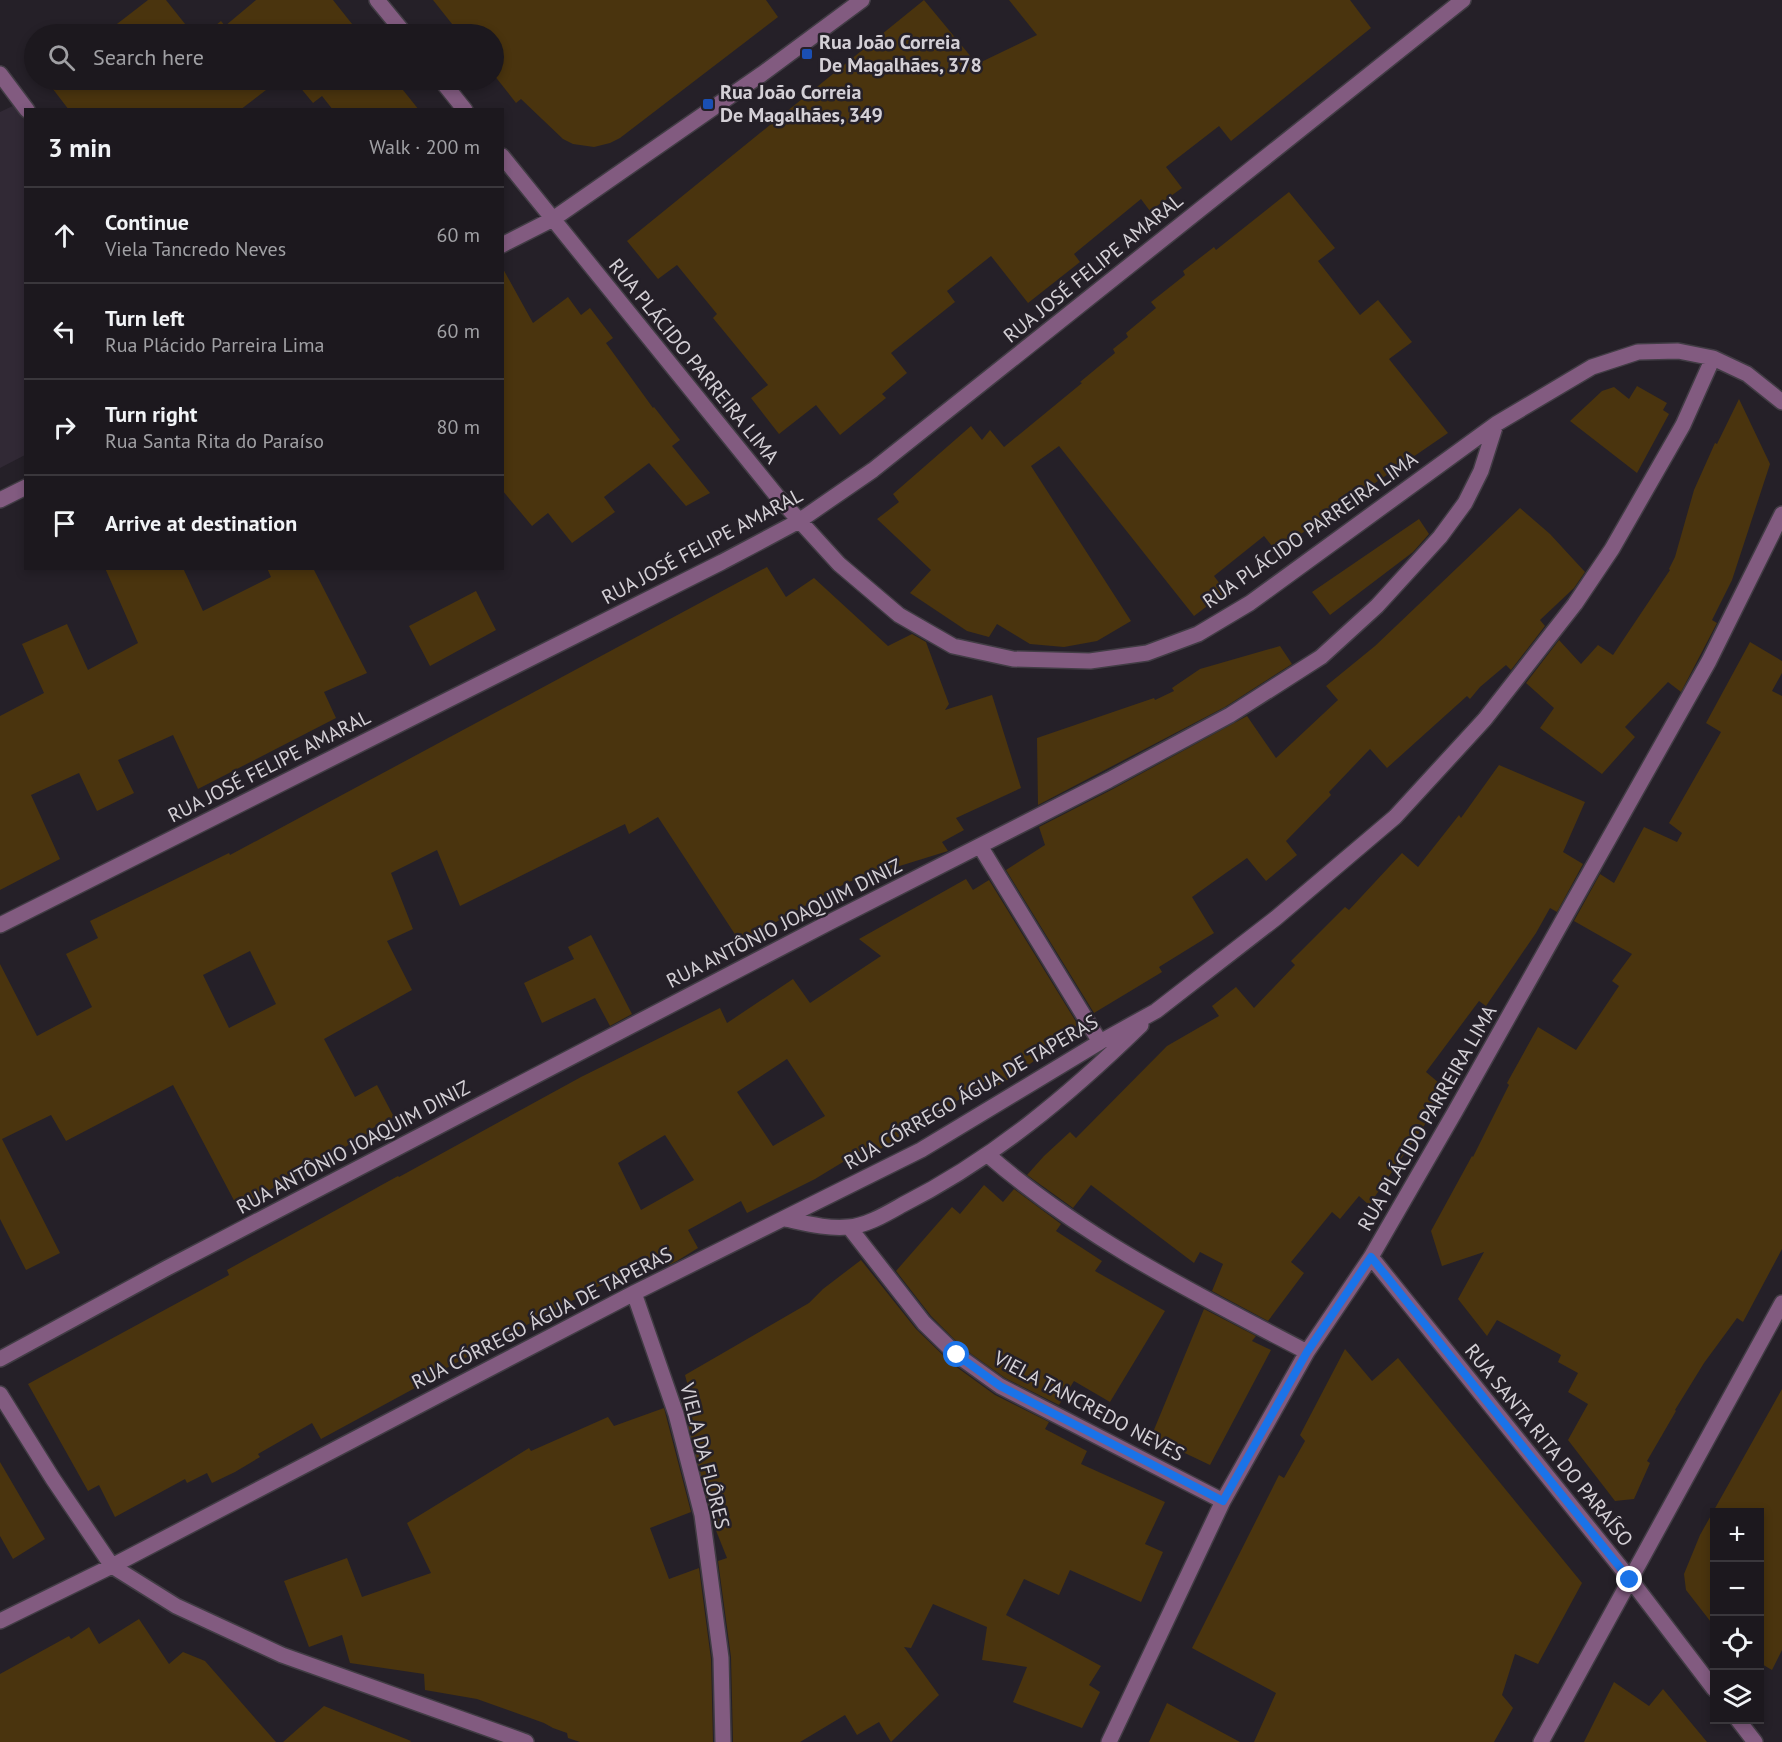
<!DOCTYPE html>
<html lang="en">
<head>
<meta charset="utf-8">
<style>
  body { margin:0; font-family:"PT Sans",sans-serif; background:#29252b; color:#f1f3f6 }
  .controls { position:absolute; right:18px; bottom:18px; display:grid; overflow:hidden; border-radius:0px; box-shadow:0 3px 9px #0003 }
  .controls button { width:54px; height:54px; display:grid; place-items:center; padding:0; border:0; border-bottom:2px solid #3a373c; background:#1c181e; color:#f1f3f6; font:30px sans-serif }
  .stop { position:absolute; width:18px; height:18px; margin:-14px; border:4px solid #1a73e8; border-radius:50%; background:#fff }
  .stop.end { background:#1a73e8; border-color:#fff; box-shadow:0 2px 6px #0008 }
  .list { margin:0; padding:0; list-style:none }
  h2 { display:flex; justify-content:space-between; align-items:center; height:78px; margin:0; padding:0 24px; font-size:26px }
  h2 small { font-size:20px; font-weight:400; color:#a0a0a4 }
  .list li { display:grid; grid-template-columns:39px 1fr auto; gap:18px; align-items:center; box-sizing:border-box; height:96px; padding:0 24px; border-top:2px solid #3a373c }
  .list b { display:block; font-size:22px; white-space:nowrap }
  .list p { margin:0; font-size:20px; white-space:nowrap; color:#a0a0a4 }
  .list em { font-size:20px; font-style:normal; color:#a0a0a4 }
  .icon { flex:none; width:33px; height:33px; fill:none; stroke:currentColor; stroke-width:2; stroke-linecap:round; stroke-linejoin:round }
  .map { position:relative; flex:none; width:1782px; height:1742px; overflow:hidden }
  .search { position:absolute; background:#1c181e; box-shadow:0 3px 9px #0003; left:24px; top:24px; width:480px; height:66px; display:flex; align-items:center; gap:15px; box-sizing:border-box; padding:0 21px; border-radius:33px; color:#a0a0a4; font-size:22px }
  .panel { position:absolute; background:#1c181e; box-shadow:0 3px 9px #0003; left:24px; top:108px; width:480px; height:462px; border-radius:0px }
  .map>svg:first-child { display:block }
  .built { fill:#312935 }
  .building { fill:#4a340e; fill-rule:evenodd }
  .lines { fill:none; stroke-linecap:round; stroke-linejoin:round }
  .minor-casing { stroke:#413c44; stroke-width:18 }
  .minor { stroke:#825b80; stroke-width:15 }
  .route { stroke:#1a73e8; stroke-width:8 }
  .transit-dot { fill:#1a4fb4; stroke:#252028; stroke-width:2 }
  .labels { text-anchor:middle; stroke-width:5; stroke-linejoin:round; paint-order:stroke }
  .poi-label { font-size:20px; font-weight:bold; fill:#d4d0d6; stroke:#252028; text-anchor:start }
  .street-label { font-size:20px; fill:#d4d0d6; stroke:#252028 }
</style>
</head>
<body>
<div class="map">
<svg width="1782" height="1742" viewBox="0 0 1782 1742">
  <rect width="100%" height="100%" fill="#252028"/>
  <path class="built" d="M21,102L26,109L25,455L0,468V112Z"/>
  <path class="building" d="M148,0H166L193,34H104Z
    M256,0H333L360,34H205L221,21L225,26Z
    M433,0H766L778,17L620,138L610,143L594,147L573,144L563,139L521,99L516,103L494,75V34H460Z
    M924,0L977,64L1037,35L1009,0H1350L1371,28L1231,141L1219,126L1166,167L1182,188L1150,211L1141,199L1074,254L1080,262L1028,303L991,256L947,291L955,302L891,353L907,373L882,394L886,398L840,435L816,405L779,434L751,398L768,385L713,318L717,314L677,265L658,279L627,241Z
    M46,80H279L240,110H69Z
    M294,80H395L419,110H333L322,96L313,103Z
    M1289,192L1335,248L1318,261L1360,315L1378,300L1412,342L1389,359L1448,433L1276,551L1264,536L1214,576L1226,592L1194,616L1059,446L1031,466L1131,621L1097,641L1064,647L1030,644L997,624L989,637L967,631L910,593L931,570L877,519L899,502L893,494L971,426L982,440L990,430L1004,447L1082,383L1080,382L1115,353L1113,349L1128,337L1126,333L1156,308L1151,302L1185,275L1183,271L1214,247L1216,250Z
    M502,267L533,323L568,297L581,315L590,308L613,338L606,343L653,408L654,407L680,440L672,446L710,493L686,506L649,463L604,497L615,512L572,543L548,513L532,526L502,490Z
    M1637,386L1667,403L1663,410L1669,414L1637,473L1570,421L1602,391L1614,387L1629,399Z
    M1739,399L1770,464L1732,580L1712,620L1717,623L1681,692L1668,682L1625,727L1635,737L1602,774L1540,728L1554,708L1526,683L1559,640L1581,664L1598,645L1613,655L1670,570L1669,569L1675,557L1694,490L1715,443L1717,444Z
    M1520,508L1550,534L1585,572L1574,588L1540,620L1545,626L1511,670L1506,665L1480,687L1470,699L1467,696L1387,768L1370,749L1329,792L1331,795L1286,841L1297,855L1266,881L1247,858L1192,897L1214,933L1159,967L1162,972L1094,1013L1006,870L1045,845L1039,827L1113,789L1247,716L1276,758L1338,700L1326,686L1375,646Z
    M1419,519L1429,534L1413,552L1330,615L1312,592Z
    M767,567L786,597L814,578L888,646L912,634L926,642L949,704L945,710L992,695L1021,788L956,818L964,830L942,842L948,851L848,882L740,942L658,817L629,834L625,824L460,906L437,850L391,873L413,929L387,941L412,990L324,1039L355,1097L377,1085L394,1117L371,1129L373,1131L238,1208L173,1085L66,1141L51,1115L2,1139L60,1253L26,1270L0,1219V964L37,1036L92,1007L66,954L98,938L90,921L229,853L230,855ZM250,951L276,1004L229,1028L203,975Z
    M105,568H183L203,611L271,577L267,568H313L367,673L324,692L336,718L198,789L173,735L118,760L134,793L97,811L79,773L31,795L60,859L0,890V716L44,693L22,644L67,624L88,670L138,643Z
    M476,591L496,630L430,666L409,626Z
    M1750,642L1782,661V673L1772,691L1782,696V1249L1743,1322L1737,1318L1704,1363L1675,1410L1676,1411L1647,1461L1650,1463L1634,1499L1615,1501L1568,1440L1588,1404L1568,1392L1578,1373L1558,1362L1561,1355L1497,1320L1487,1336L1458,1299L1484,1252L1442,1266L1431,1231L1472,1156L1473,1157L1509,1085L1507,1083L1538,1027L1576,1050L1619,986L1612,981L1632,954L1574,921L1600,874L1614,883L1644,827L1677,842L1682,833L1669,823L1721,732L1706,723Z
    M1280,646L1292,664L1225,707L1038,805L1037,738L1154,698L1155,700L1174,691L1172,688L1200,669Z
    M1499,765L1585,802L1563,852L1583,864L1557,912L1550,908L1536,933L1486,1006L1479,1001L1426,1072L1445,1088L1430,1117L1369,1205L1359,1196L1340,1219L1332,1212L1291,1262L1304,1273L1268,1321L1212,1291L1223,1264L1200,1252L1194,1263L1091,1185L1073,1208L1027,1175L1044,1156L1070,1132L1076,1138L1167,1046L1219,1016L1212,1006L1236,987L1254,1008L1295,965L1291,961L1345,907L1349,910L1402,853L1418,867L1459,815L1461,818Z
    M966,879L973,890L989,880L1078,1025L1030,1055L1034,1061L1009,1079L994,1088L988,1079L902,1140L900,1136L876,1152L871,1145L815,1179L747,1213L741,1201L688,1230L698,1248L677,1261L669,1265L663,1252L413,1386L415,1388L321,1439L312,1423L258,1454L260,1457L235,1472L212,1483L207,1473L187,1483L185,1479L115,1517L99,1485L88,1491L28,1384L229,1275L227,1270L398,1176L399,1177L581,1077L720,1008L727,1023L793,979L810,1003L881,956L859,939ZM787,1059L825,1116L773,1146L737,1092ZM665,1135L694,1180L641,1210L618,1163Z
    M591,935L632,1014L610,1026L595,998L542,1023L524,983L574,959L568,947Z
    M984,1185L1003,1202L1014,1189L1061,1224L1056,1231L1102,1261L1095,1271L1165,1311L1110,1402L1074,1381L1059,1405L1005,1378L963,1348L931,1316L896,1271L952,1207L960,1214Z
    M861,1260L916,1329L951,1363L995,1395L1049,1422L1045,1429L1087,1451L1081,1464L1165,1502L1145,1544L1163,1552L1141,1602L1070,1570L1059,1595L1024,1579L1006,1615L1101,1666L1089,1685L1100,1692L1082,1728L1013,1702L1027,1667L982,1660L987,1627L933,1604L911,1648L904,1647L939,1695L891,1742L879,1722L857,1735L845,1715L800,1742H733L731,1657L718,1561L727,1558L713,1523L682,1401L691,1398L685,1375L809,1303L823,1289Z
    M1204,1309L1256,1336L1252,1341L1271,1350L1210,1465L1151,1437Z
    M1345,1349L1372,1381L1398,1358L1582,1583L1538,1664L1515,1654L1502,1695L1513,1708L1494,1742H1254L1276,1693L1192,1648L1279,1475L1284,1478L1305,1441L1300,1435Z
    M1782,1389V1650L1772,1670L1760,1663V1512H1714V1626L1686,1590L1684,1574L1700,1535Z
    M664,1408L691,1512L650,1528L669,1579L699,1568L711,1659L713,1742H580L568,1738L567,1733L553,1728L544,1723L477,1699L425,1690L424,1674L350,1663L342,1635L309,1647L284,1581L347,1558L362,1597L431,1573L407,1523L529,1448L531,1451L608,1417L614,1426Z
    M0,1462L45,1539L13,1559L0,1536Z
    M139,1619L169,1664L183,1652L205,1661L276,1742H0V1674L69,1636L71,1639L89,1627L99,1644Z
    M1614,1682L1649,1706L1663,1689L1707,1742H1584Z
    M1167,1703L1240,1742H1149Z
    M324,1706L411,1741L410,1742H283Z"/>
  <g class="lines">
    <g class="minor-casing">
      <path id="minor" d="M377,0L405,34
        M0,74L27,110
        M441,80L465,110
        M502,156L777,496L839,564L899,615L953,646L1013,659L1090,661L1147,653L1198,634L1250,603L1496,424L1592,367L1638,352L1678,351L1713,358L1747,374L1782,402
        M502,245L553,219L762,74L862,0
        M0,500L26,487
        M980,846L1100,1042
        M0,925L722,562L799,521L873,470L1463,0
        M988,1155C1083,1238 1196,1294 1307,1352
        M785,1219C805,1223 827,1229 848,1227C866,1226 886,1214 902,1205C993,1159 1068,1096 1141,1025
        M849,1227L924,1323L957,1355L1000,1386L1223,1501
        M1371,1257L1630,1579L1714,1689
        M634,1293L676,1414L702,1515L721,1658L723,1742
        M0,1359L167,1268L830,922L1109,780L1230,715L1321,657L1377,606L1440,537L1465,503L1481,471L1496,424
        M0,1394L53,1479L112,1566L176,1606L282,1655L526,1742
        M0,1621L112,1566L634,1293L921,1150L1100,1042L1156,1011L1276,918L1395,817L1485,719L1575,604L1612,549L1683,425L1713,358
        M1738,1720L1755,1742
        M1109,1742L1223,1501L1307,1352L1371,1257L1456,1110L1709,661L1782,514
        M1541,1742L1782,1303"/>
    </g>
    <use href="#minor" class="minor"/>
  </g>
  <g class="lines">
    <path class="route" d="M957,1355L1000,1386L1223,1501L1307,1352L1371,1257L1630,1580"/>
  </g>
  <g class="transit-dot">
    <rect x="801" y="48" width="12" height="12" rx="3"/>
    <rect x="702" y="98" width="12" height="12" rx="3"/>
  </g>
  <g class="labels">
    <g class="poi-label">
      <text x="819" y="49">Rua João Correia<tspan x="819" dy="23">De Magalhães, 378</tspan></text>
      <text x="720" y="99">Rua João Correia<tspan x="720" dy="23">De Magalhães, 349</tspan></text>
    </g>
    <g class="street-label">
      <text transform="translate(1093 268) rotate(-39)" y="7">RUA JOSÉ FELIPE AMARAL</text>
      <text transform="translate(694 361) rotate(51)" y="7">RUA PLÁCIDO PARREIRA LIMA</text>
      <text transform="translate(1310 530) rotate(-35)" y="7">RUA PLÁCIDO PARREIRA LIMA</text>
      <text transform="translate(702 546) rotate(-28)" y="7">RUA JOSÉ FELIPE AMARAL</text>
      <text transform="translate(269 766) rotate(-27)" y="7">RUA JOSÉ FELIPE AMARAL</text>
      <text transform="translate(784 923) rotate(-27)" y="7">RUA ANTÔNIO JOAQUIM DINIZ</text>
      <text transform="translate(971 1092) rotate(-30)" y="7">RUA CÓRREGO ÁGUA DE TAPERAS</text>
      <text transform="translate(1427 1118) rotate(-60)" y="7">RUA PLÁCIDO PARREIRA LIMA</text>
      <text transform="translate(353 1147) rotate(-28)" y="7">RUA ANTÔNIO JOAQUIM DINIZ</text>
      <text transform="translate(542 1318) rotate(-27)" y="7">RUA CÓRREGO ÁGUA DE TAPERAS</text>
      <text transform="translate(1089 1406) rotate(28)" y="7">VIELA TANCREDO NEVES</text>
      <text transform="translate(1549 1445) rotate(51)" y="7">RUA SANTA RITA DO PARAÍSO</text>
      <text transform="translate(705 1456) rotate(76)" y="7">VIELA DA FLÔRES</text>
    </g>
  </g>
</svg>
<div class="controls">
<button>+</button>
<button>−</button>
<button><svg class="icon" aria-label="locate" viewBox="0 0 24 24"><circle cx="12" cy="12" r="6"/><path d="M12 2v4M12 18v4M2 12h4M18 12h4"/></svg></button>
<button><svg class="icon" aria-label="layers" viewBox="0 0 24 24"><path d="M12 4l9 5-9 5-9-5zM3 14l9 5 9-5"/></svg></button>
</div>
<div class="stop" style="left:957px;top:1355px"></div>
<div class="stop end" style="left:1630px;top:1580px"></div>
<div class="search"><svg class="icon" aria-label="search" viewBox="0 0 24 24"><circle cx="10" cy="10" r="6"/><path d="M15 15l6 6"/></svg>Search here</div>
<section class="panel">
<h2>3 min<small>Walk · 200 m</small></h2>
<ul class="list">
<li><svg class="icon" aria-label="ahead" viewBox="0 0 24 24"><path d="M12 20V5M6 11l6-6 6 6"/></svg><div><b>Continue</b><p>Viela Tancredo Neves</p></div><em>60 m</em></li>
<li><svg class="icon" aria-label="left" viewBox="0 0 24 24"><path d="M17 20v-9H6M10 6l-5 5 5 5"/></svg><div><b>Turn left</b><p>Rua Plácido Parreira Lima</p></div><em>60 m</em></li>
<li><svg class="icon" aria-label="right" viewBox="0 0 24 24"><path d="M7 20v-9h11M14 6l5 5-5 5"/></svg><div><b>Turn right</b><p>Rua Santa Rita do Paraíso</p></div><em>80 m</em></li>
<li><svg class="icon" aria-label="arrive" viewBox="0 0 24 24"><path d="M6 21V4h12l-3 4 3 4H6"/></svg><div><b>Arrive at destination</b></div></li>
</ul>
</section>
</div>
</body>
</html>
